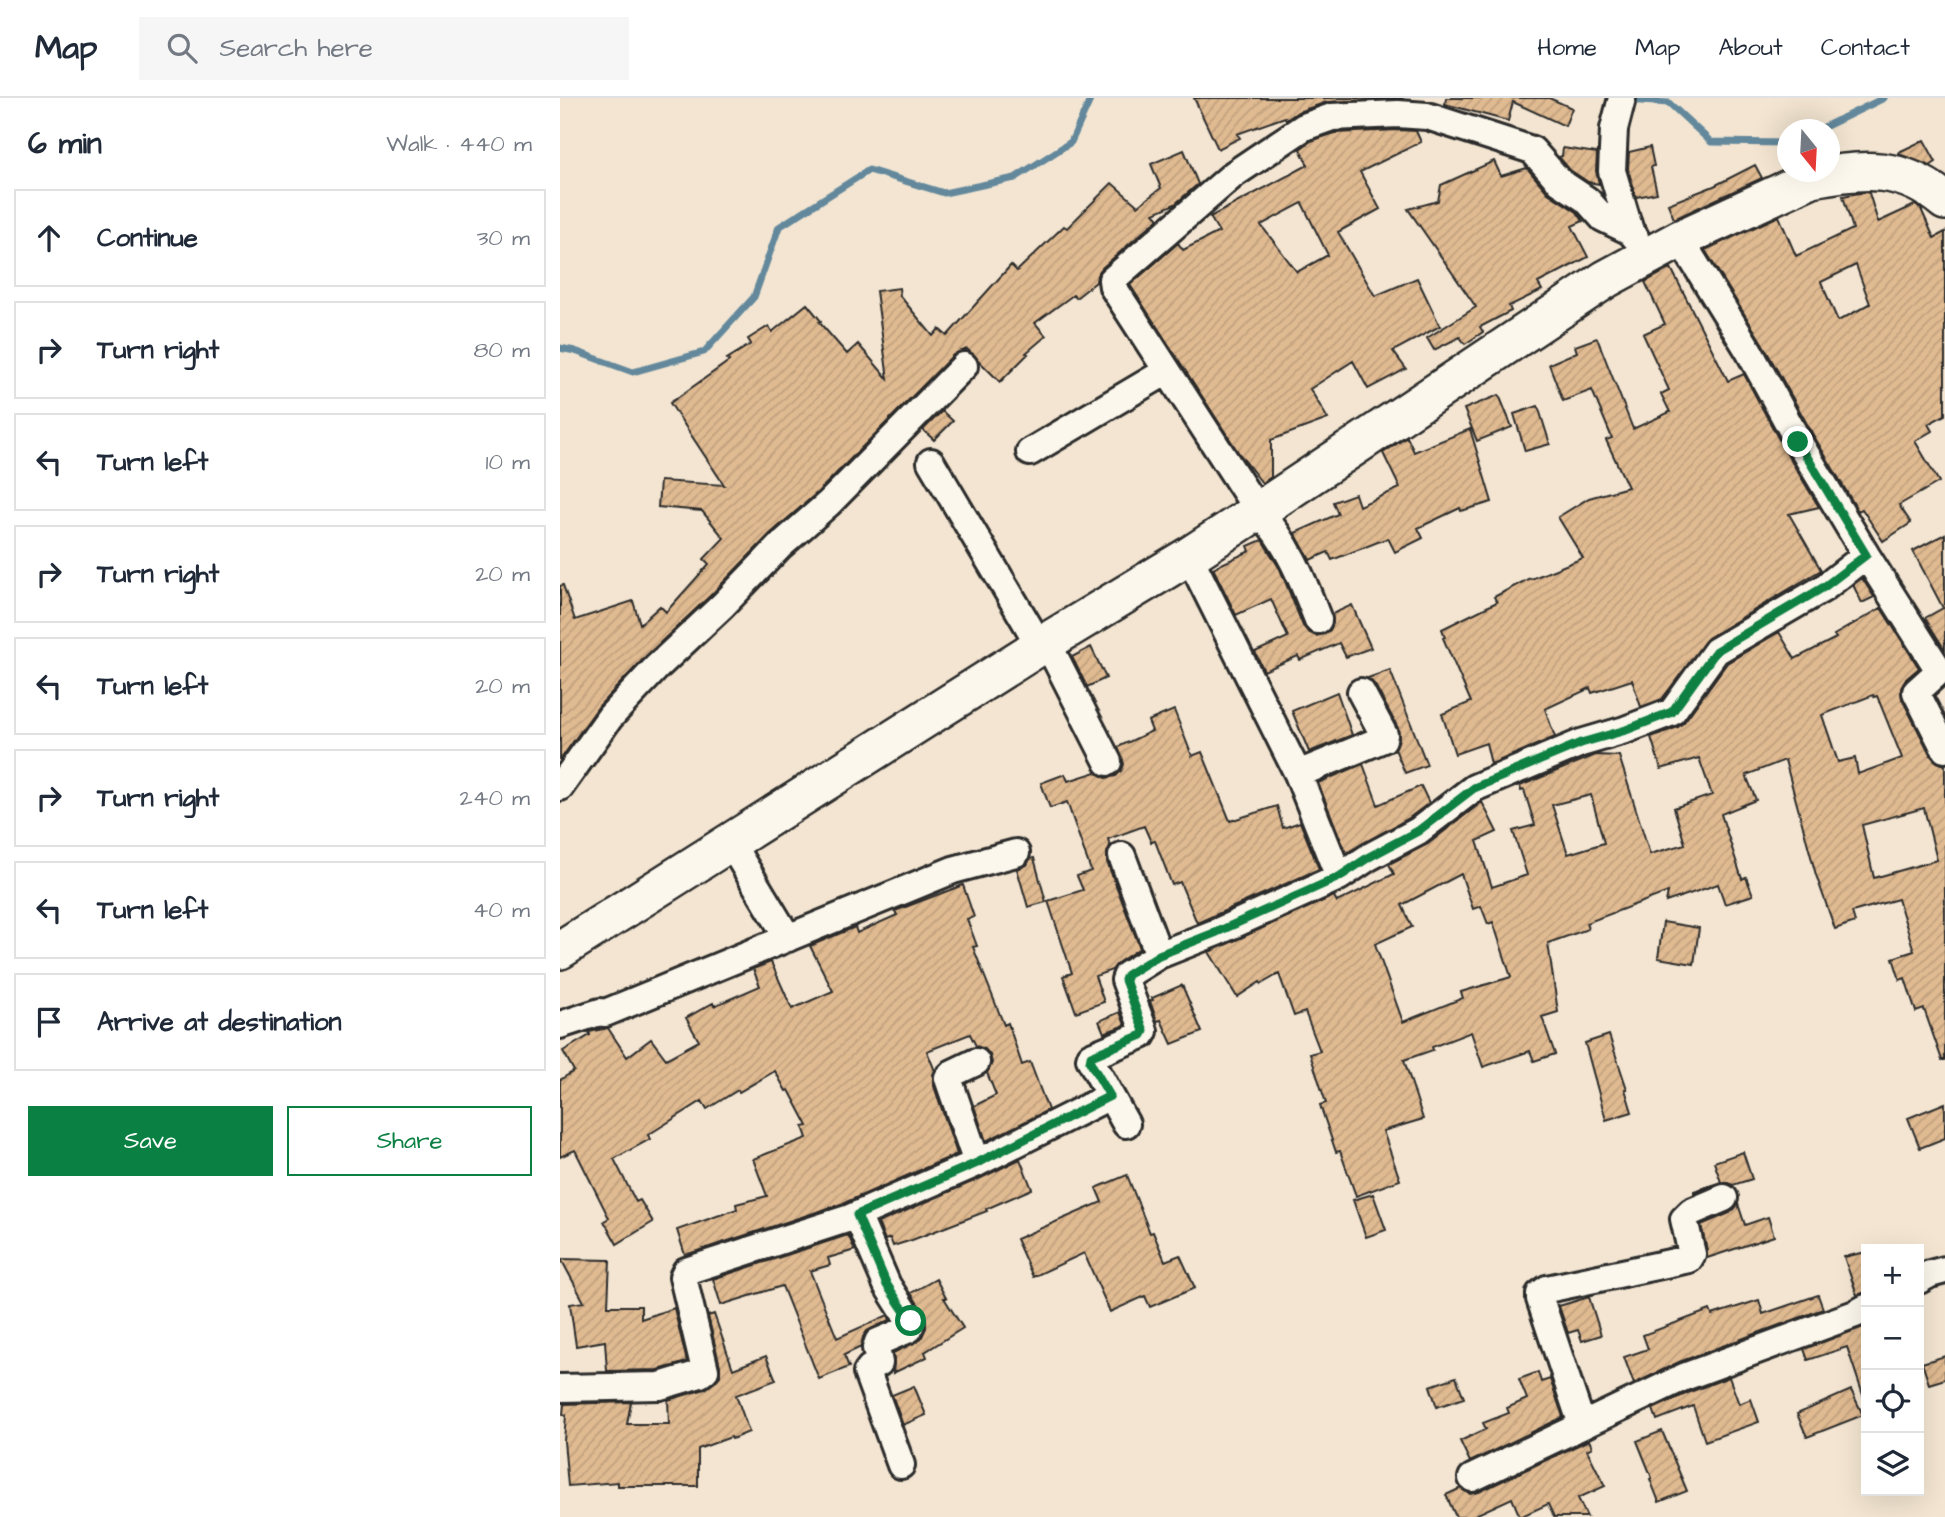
<!DOCTYPE html>
<html lang="en">
<head>
<meta charset="utf-8">
<style>
  body { margin:0; font-family:"Architects Daughter",sans-serif; background:#f6f6f7; color:#1f2937 }
  .controls { position:absolute; right:21px; bottom:21px; display:grid; overflow:hidden; border-radius:0px; box-shadow:0 7px 28px #0002 }
  .controls button { width:63px; height:63px; display:grid; place-items:center; padding:0; border:0; border-bottom:2px solid #e0e1e3; background:#fff; color:#1f2937; font:35px sans-serif }
  .compass { position:absolute; left:1217px; top:21px; width:63px; height:63px; border-radius:50%; background:#fff; box-shadow:0 7px 28px #0002; rotate:162deg }
  .stop { position:absolute; width:21px; height:21px; margin:-16px; border:5px solid #0b8043; border-radius:50%; background:#fff }
  .stop.end { background:#0b8043; border-color:#fff; box-shadow:0 2px 7px #0008 }
  .list { margin:0; padding:0; list-style:none }
  h2 { display:flex; justify-content:space-between; align-items:center; height:91px; margin:0; padding:0 28px; font-size:30px }
  h2 small { font-size:23px; font-weight:400; color:#747a83 }
  .list li { display:grid; grid-template-columns:46px 1fr auto; gap:21px; align-items:center; box-sizing:border-box; height:98px; margin:0 14px 14px; padding:0 14px; border:2px solid #e0e1e3; border-radius:0px }
  .list b { display:block; font-size:26px; white-space:nowrap }
  .list em { font-size:23px; font-style:normal; color:#747a83 }
  .actions { display:flex; gap:14px; padding:21px 28px }
  .actions a { flex:1; padding:16px 0; border:2px solid #0b8043; border-radius:0px; text-align:center; font-size:24px; color:#0b8043 }
  .actions .main { background:#0b8043; color:#fff }
  .icon { flex:none; width:38px; height:38px; fill:none; stroke:currentColor; stroke-width:2; stroke-linecap:round; stroke-linejoin:round }
  .map { position:relative; flex:none; width:1385px; height:1419px; overflow:hidden }
  header { display:flex; align-items:center; gap:42px; box-sizing:border-box; height:98px; padding:0 35px; background:#fff; border-bottom:2px solid #e0e1e3 }
  header strong { font-size:33px }
  nav { display:flex; gap:38px; margin-inline-start:auto; font-size:24px }
  .search { width:490px; height:63px; background:#f6f6f7; display:flex; align-items:center; gap:18px; box-sizing:border-box; padding:0 24px; border-radius:0px; color:#747a83; font-size:26px }
  main { display:flex }
  aside { flex:1; background:#fff }
  .map>svg:first-child { display:block }
  .lines { fill:none; stroke-linecap:round; stroke-linejoin:round }
  .stream { stroke:#63889c; stroke-width:7 }
  .building { fill:url(#building-hatch); stroke:#2b2b2b; stroke-width:2; fill-rule:evenodd }
  .street-casing { stroke:#2b2b2b; stroke-width:32 }
  .secondary-casing { stroke:#2b2b2b; stroke-width:42 }
  .street { stroke:#fbf7ec; stroke-width:26 }
  .secondary { stroke:#fbf7ec; stroke-width:37 }
  .route { stroke:#0b8043; stroke-width:9 }
</style>
</head>
<body>
<header>
<strong>Map</strong>
<div class="search"><svg class="icon" aria-label="search" viewBox="0 0 24 24"><circle cx="10" cy="10" r="6"/><path d="M15 15l6 6"/></svg>Search here</div>
<nav><a>Home</a><a>Map</a><a>About</a><a>Contact</a></nav>
</header>
<main>
<aside>
<h2>6 min<small>Walk · 440 m</small></h2>
<ul class="list">
<li><svg class="icon" aria-label="ahead" viewBox="0 0 24 24"><path d="M12 20V5M6 11l6-6 6 6"/></svg><div><b>Continue</b></div><em>30 m</em></li>
<li><svg class="icon" aria-label="right" viewBox="0 0 24 24"><path d="M7 20v-9h11M14 6l5 5-5 5"/></svg><div><b>Turn right</b></div><em>80 m</em></li>
<li><svg class="icon" aria-label="left" viewBox="0 0 24 24"><path d="M17 20v-9H6M10 6l-5 5 5 5"/></svg><div><b>Turn left</b></div><em>10 m</em></li>
<li><svg class="icon" aria-label="right" viewBox="0 0 24 24"><path d="M7 20v-9h11M14 6l5 5-5 5"/></svg><div><b>Turn right</b></div><em>20 m</em></li>
<li><svg class="icon" aria-label="left" viewBox="0 0 24 24"><path d="M17 20v-9H6M10 6l-5 5 5 5"/></svg><div><b>Turn left</b></div><em>20 m</em></li>
<li><svg class="icon" aria-label="right" viewBox="0 0 24 24"><path d="M7 20v-9h11M14 6l5 5-5 5"/></svg><div><b>Turn right</b></div><em>240 m</em></li>
<li><svg class="icon" aria-label="left" viewBox="0 0 24 24"><path d="M17 20v-9H6M10 6l-5 5 5 5"/></svg><div><b>Turn left</b></div><em>40 m</em></li>
<li><svg class="icon" aria-label="arrive" viewBox="0 0 24 24"><path d="M6 21V4h12l-3 4 3 4H6"/></svg><div><b>Arrive at destination</b></div></li>
</ul>
<div class="actions"><a class="main">Save</a><a>Share</a></div>
</aside>
<div class="map">
<svg width="1385" height="1419" viewBox="0 0 1385 1419">
  <defs>
    <pattern id="building-hatch" width="6" height="6" patternUnits="userSpaceOnUse" patternTransform="scale(1.75)"><rect width="6" height="6" fill="#e0ba91"/><path d="M-1 1l2-2M0 6l6-6M5 7l2-2" fill="none" stroke="#c0a07d"/></pattern>
  </defs>
  <rect width="100%" height="100%" fill="#f3e5d1"/>
  <filter id="ink" filterUnits="userSpaceOnUse"><feTurbulence type="fractalNoise" baseFrequency=".0143" numOctaves="2"/><feDisplacementMap in="SourceGraphic" scale="14" xChannelSelector="R" yChannelSelector="G"/><feConvolveMatrix kernelMatrix="1 2 1 2 8 2 1 2 1" color-interpolation-filters="sRGB"/></filter>
  <g filter="url(#ink)">
    <g class="lines">
      <path class="stream" d="M1067,2L1109,5L1151,44L1227,45
        M1258,32L1324,0
        M0,250L15,253L73,274L144,254L194,199L219,129L309,72L384,95L455,80L511,44L531,0"/>
    </g>
    <path class="building" d="M634,0H842L843,1L767,4L738,14L726,22L725,19L677,36L680,40L658,51Z
      M886,0H989L1012,10L1005,28L953,4L948,23L885,6Z
      M838,32L856,33L861,44L800,74L820,111L778,134L815,198L857,180L880,228L833,253L846,271L808,291L793,263L750,291L768,321L711,342V379L702,385L678,354L570,187L618,145L623,152L659,134L650,119L748,67L740,51L751,43L775,35ZM742,105L768,157L737,174L701,127Z
      M1364,42L1376,64L1370,68L1339,56V54Z
      M1090,49L1094,68L1091,69L1097,95L1076,99L1068,71L1069,54Z
      M1003,50L1037,55L1036,73L1039,86L1028,84L1010,72L999,59L1002,58Z
      M624,52L638,86L615,106L594,115L599,120L542,170L537,177L536,184L516,200L513,197L475,225L486,238L466,255L468,256L440,284L407,251L393,257L258,394L210,436L152,496L86,558L39,608L0,662V488L3,487L15,522L73,503L80,526L100,508L106,514L149,466L144,461L164,440L142,413L98,409L100,383L164,387L110,305L169,263L167,261L191,246L188,241L209,228L212,234L247,206L261,223L259,224L287,256L298,246L328,281L316,193L339,190L340,198L373,238L379,231L387,238L451,167L457,173L504,128L507,130L552,85L578,108L601,90L591,66Z
      M934,63L941,78L967,70L988,95L1017,114L1023,123L1012,128L1028,159L978,185L982,192L949,208L951,213L920,229L923,234L905,246L900,239L874,252L867,240L916,209L848,111L878,103L881,87Z
      M1195,67L1202,80L1114,121L1108,106L1154,88Z
      M1305,94L1309,95L1318,124L1355,107L1361,111L1374,140L1385,134V317L1368,326L1372,333L1355,343L1379,384L1339,407L1351,425L1323,443L1302,411L1298,413L1252,335L1202,245L1145,152L1219,118L1236,158L1293,131L1283,98ZM1296,167L1310,206L1278,223L1261,184Z
      M1111,170L1168,283L1184,276L1224,351L1259,409L1229,416L1261,472L1148,540L1102,601L1081,609L1072,582L1032,595L1030,590L985,611L995,639L931,666L926,645L895,656L882,616L911,604L883,540L885,539L882,531L937,504L934,499L970,480L971,481L1023,460L998,419L1029,400L1068,389L1046,342L1052,340L1032,292L1003,303L989,266L1017,254L1015,248L1037,240L1073,331L1110,314L1101,296L1109,292L1083,236L1105,226L1085,184Z
      M939,297L952,329L917,343L904,311Z
      M978,308L990,346L965,353L954,316Z
      M382,313L393,323L374,342L363,332Z
      M910,331L932,404L901,413L900,410L858,430L863,440L835,454L828,440L772,462L768,454L750,462L735,435L778,416L773,404L795,396L799,408L840,390L823,355L847,339L854,354Z
      M1385,436V552L1365,520L1383,510L1353,453Z
      M702,442L720,471L743,528L748,534L756,538L764,536L770,532L773,525L772,516L792,507L811,550L786,559L779,545L740,562L738,558L704,573L695,554L728,539L711,501L676,517L653,470L690,453L688,448Z
      M1302,480L1314,499L1302,505L1293,487Z
      M1321,510L1359,570L1345,582L1341,590L1342,601L1371,658L1377,664L1385,667V962H1382L1364,911L1356,914L1345,880L1340,882L1333,860L1354,853L1338,801L1292,814L1295,824L1275,831L1256,777L1225,662L1186,677L1196,702L1161,716L1182,781L1186,779L1193,797L1165,806L1158,786L1106,804L1108,794L1026,825L1028,831L988,845L998,914L982,919L995,956L974,963L970,953L923,969L911,934L872,949L873,952L844,962L863,1021L823,1033L840,1082L796,1098L780,1053L776,1054L760,1007L766,1005L750,956L760,953L745,914L734,918L719,876L701,886L700,884L677,899L649,854L774,798L777,804L834,776L829,766L868,746L922,704L937,734L917,743L932,789L967,777L953,733L975,727L964,692L961,693L960,688L1036,657L1059,658L1090,756L1125,746L1114,710L1152,697L1139,660L1101,671L1091,639L1118,629L1124,624L1167,565L1219,534L1235,561L1276,540L1274,537ZM1313,597L1314,599L1317,598L1342,660L1298,676L1295,660L1278,664L1262,617ZM1031,697L1044,745L1008,756L992,707ZM1364,710L1377,762L1314,780L1302,727ZM901,776L913,811L921,808L928,826L933,824L951,879L901,894L903,900L843,924L815,846L852,829L842,807Z
      M531,549L546,580L527,589L512,559Z
      M830,572L867,667L845,675L835,651L839,641L838,630L815,587L808,580Z
      M777,594L792,637L749,654L732,613Z
      M614,612L632,658L642,654L670,723L717,708L723,730L740,724L759,771L637,825L620,784L612,787L595,743L591,744L584,728L548,741L550,748L547,755V764L580,850L559,864L552,872L535,878L544,904L516,914L503,878L512,875L488,803L523,792L517,778L531,773L507,704L490,710L481,685L505,676L508,683L536,674L540,677L546,680L556,678L562,672L564,666L558,649L592,633L588,623Z
      M803,666L818,707L861,688L869,705L849,720L786,755L758,685Z
      M474,760L486,804L468,809L457,771L467,767L470,761Z
      M403,787L414,819L407,821L417,848L413,849L444,927L448,925L462,967L470,964L488,1012L426,1043L414,1008L436,997L427,975L432,965L430,957L425,951L416,948L410,936L367,953L375,973L373,977V985L397,1056L284,1105L125,1157L117,1132L177,1111L176,1106L207,1098L193,1061L247,1040L243,1029L248,1028L229,992L226,993L215,973L179,994L178,992L147,1011L142,1003L88,1037L90,1041L54,1061L76,1104L80,1102L93,1124L57,1146L44,1123L49,1120L15,1052L0,1059V982L14,973L3,953L30,937L29,934L48,930L67,959L91,941L106,961L139,943L126,920L153,905L154,908L200,888L193,871L211,864L232,911L273,893L250,848L295,829L297,835L337,817L335,813Z
      M1103,824L1139,830L1134,866L1098,860Z
      M622,887L642,934L612,946L601,922L597,923L590,903L593,902L592,900Z
      M560,914L565,927L544,935L539,923Z
      M1049,937L1067,991H1065L1072,1014L1046,1022L1025,945Z
      M1385,1005V1040L1360,1050L1348,1020Z
      M1183,1054L1192,1081L1173,1087L1165,1084L1159,1085L1134,1095V1093L1161,1084L1154,1064Z
      M460,1061L472,1091L426,1111L427,1113L352,1142L333,1148L330,1140L325,1142L318,1125L423,1079Z
      M567,1077L590,1135L593,1134L605,1163L620,1157L635,1190L590,1209L585,1198L550,1214L524,1155L473,1179L456,1141L542,1104L536,1090Z
      M813,1096L826,1132L806,1139L793,1102Z
      M1178,1106L1185,1127L1208,1119L1214,1138L1147,1160V1152L1141,1127L1170,1115Z
      M288,1137L295,1152L268,1160L270,1167L250,1173L277,1240L328,1217L330,1222L307,1233L303,1239L301,1249L284,1257L289,1269L259,1281L222,1188L161,1207L153,1181Z
      M1306,1154V1194L1297,1197L1284,1159Z
      M1,1161L50,1162L48,1208H81V1221L114,1210L127,1264L98,1272L47,1273L45,1243L16,1248L10,1206L24,1204Z
      M376,1181L386,1200H384L403,1230L365,1254L367,1259L333,1275L334,1263L333,1255L360,1242L366,1230L365,1217L351,1195Z
      M1258,1197L1263,1211L1119,1264L1074,1286L1064,1259L1088,1251L1083,1237L1150,1212L1152,1217L1199,1202L1203,1216Z
      M1029,1199L1041,1237L1022,1243L1018,1232L1008,1235L999,1208Z
      M154,1216L173,1271L206,1258L216,1282L176,1297L189,1334L172,1341L171,1339L138,1351V1388H58V1384L8,1388L4,1343L6,1317L3,1316L4,1306L71,1304L67,1326H109L108,1302L145,1291L155,1284L160,1278V1268L148,1218Z
      M1306,1228V1296L1303,1297L1287,1249L1248,1262L1244,1251Z
      M1385,1258V1281L1369,1286L1362,1265Z
      M978,1274L981,1284L990,1281L1003,1319L910,1364L900,1343L926,1331L923,1325L949,1315L947,1310L967,1301L959,1281Z
      M896,1279L904,1300L877,1309L870,1288Z
      M1169,1279L1179,1306L1191,1301L1199,1324L1145,1343L1133,1308L1097,1322L1093,1311L1130,1294Z
      M354,1288L366,1317L343,1327L332,1297Z
      M1291,1292L1303,1317L1247,1339L1237,1316Z
      M1102,1333L1127,1393L1099,1404L1090,1381L1092,1380L1077,1343Z
      M1029,1342L1032,1349L1027,1352L1045,1388L1018,1400L1027,1419H994L988,1406L960,1419L952,1400L911,1419H896L886,1397L901,1390L910,1396L919,1394Z"/>
    <g class="lines">
      <g class="street-casing">
        <path id="street" d="M1062,0L1054,31L1052,73L1070,133L1075,139
          M1120,141L1189,253L1238,343L1306,457L1377,569L1376,576L1356,594L1385,651
          M470,354L607,273
          M371,364L480,548
          M758,522C743,483 728,443 698,413L553,189L552,182L674,76L744,29L772,19L838,16L867,18L972,52L1000,84L1027,102L1043,120L1070,133
          M487,544L548,664
          M738,676L823,641L824,637L801,594
          M0,689L50,619L97,569L163,507L220,448L269,405L404,268
          M170,744L228,840
          M562,758L599,857
          M779,779L809,759L858,733L914,690L1021,645L1065,632L1112,614L1156,553L1264,490L1306,457
          M0,927L40,914L45,915L393,772L456,755
          M416,964L393,975L388,980L417,1065
          M566,1026L530,961L531,958L582,937L584,933L565,882L567,877L599,857L657,834L779,779L738,676L629,458
          M297,1117L327,1187L351,1225L349,1231L318,1244L316,1250L319,1265L310,1270L307,1274L341,1367
          M1359,1182L1370,1176L1385,1172
          M0,1290L100,1288L140,1276L145,1272L123,1179L126,1173L290,1120L417,1065L550,998
          M1022,1327L980,1201V1196L987,1191L1129,1161L1132,1156L1131,1152L1124,1121L1131,1114L1164,1100
          M912,1380L1124,1279L1295,1216L1306,1210"/>
      </g>
      <g class="secondary-casing">
        <path id="secondary" d="M0,852L480,548L629,458L698,413L1046,181L1120,141L1252,80C1303,70 1343,67 1385,103"/>
      </g>
      <use href="#street" class="street"/>
      <use href="#secondary" class="secondary"/>
    </g>
  </g>
  <g class="lines" filter="url(#ink)">
    <path class="route" d="M351,1223L327,1187L297,1117L417,1065L550,998L530,964L531,958L582,937L584,933L565,882L567,877L599,857L657,834L779,779L809,759L858,733L914,690L1021,645L1066,632L1112,614L1156,553L1264,489L1306,457L1238,344"/>
  </g>
</svg>
<div class="controls">
<button>+</button>
<button>−</button>
<button><svg class="icon" aria-label="locate" viewBox="0 0 24 24"><circle cx="12" cy="12" r="6"/><path d="M12 2v4M12 18v4M2 12h4M18 12h4"/></svg></button>
<button><svg class="icon" aria-label="layers" viewBox="0 0 24 24"><path d="M12 4l9 5-9 5-9-5zM3 14l9 5 9-5"/></svg></button>
</div>
<svg class="compass" viewBox="-18 -18 36 36"><path d="M0-13l5 13h-10z" fill="#e53935"/><path d="M0 13l5-13h-10z" fill="#747a83"/></svg>
<div class="stop" style="left:351px;top:1223px"></div>
<div class="stop end" style="left:1238px;top:344px"></div>
</div>
</main>
</body>
</html>
